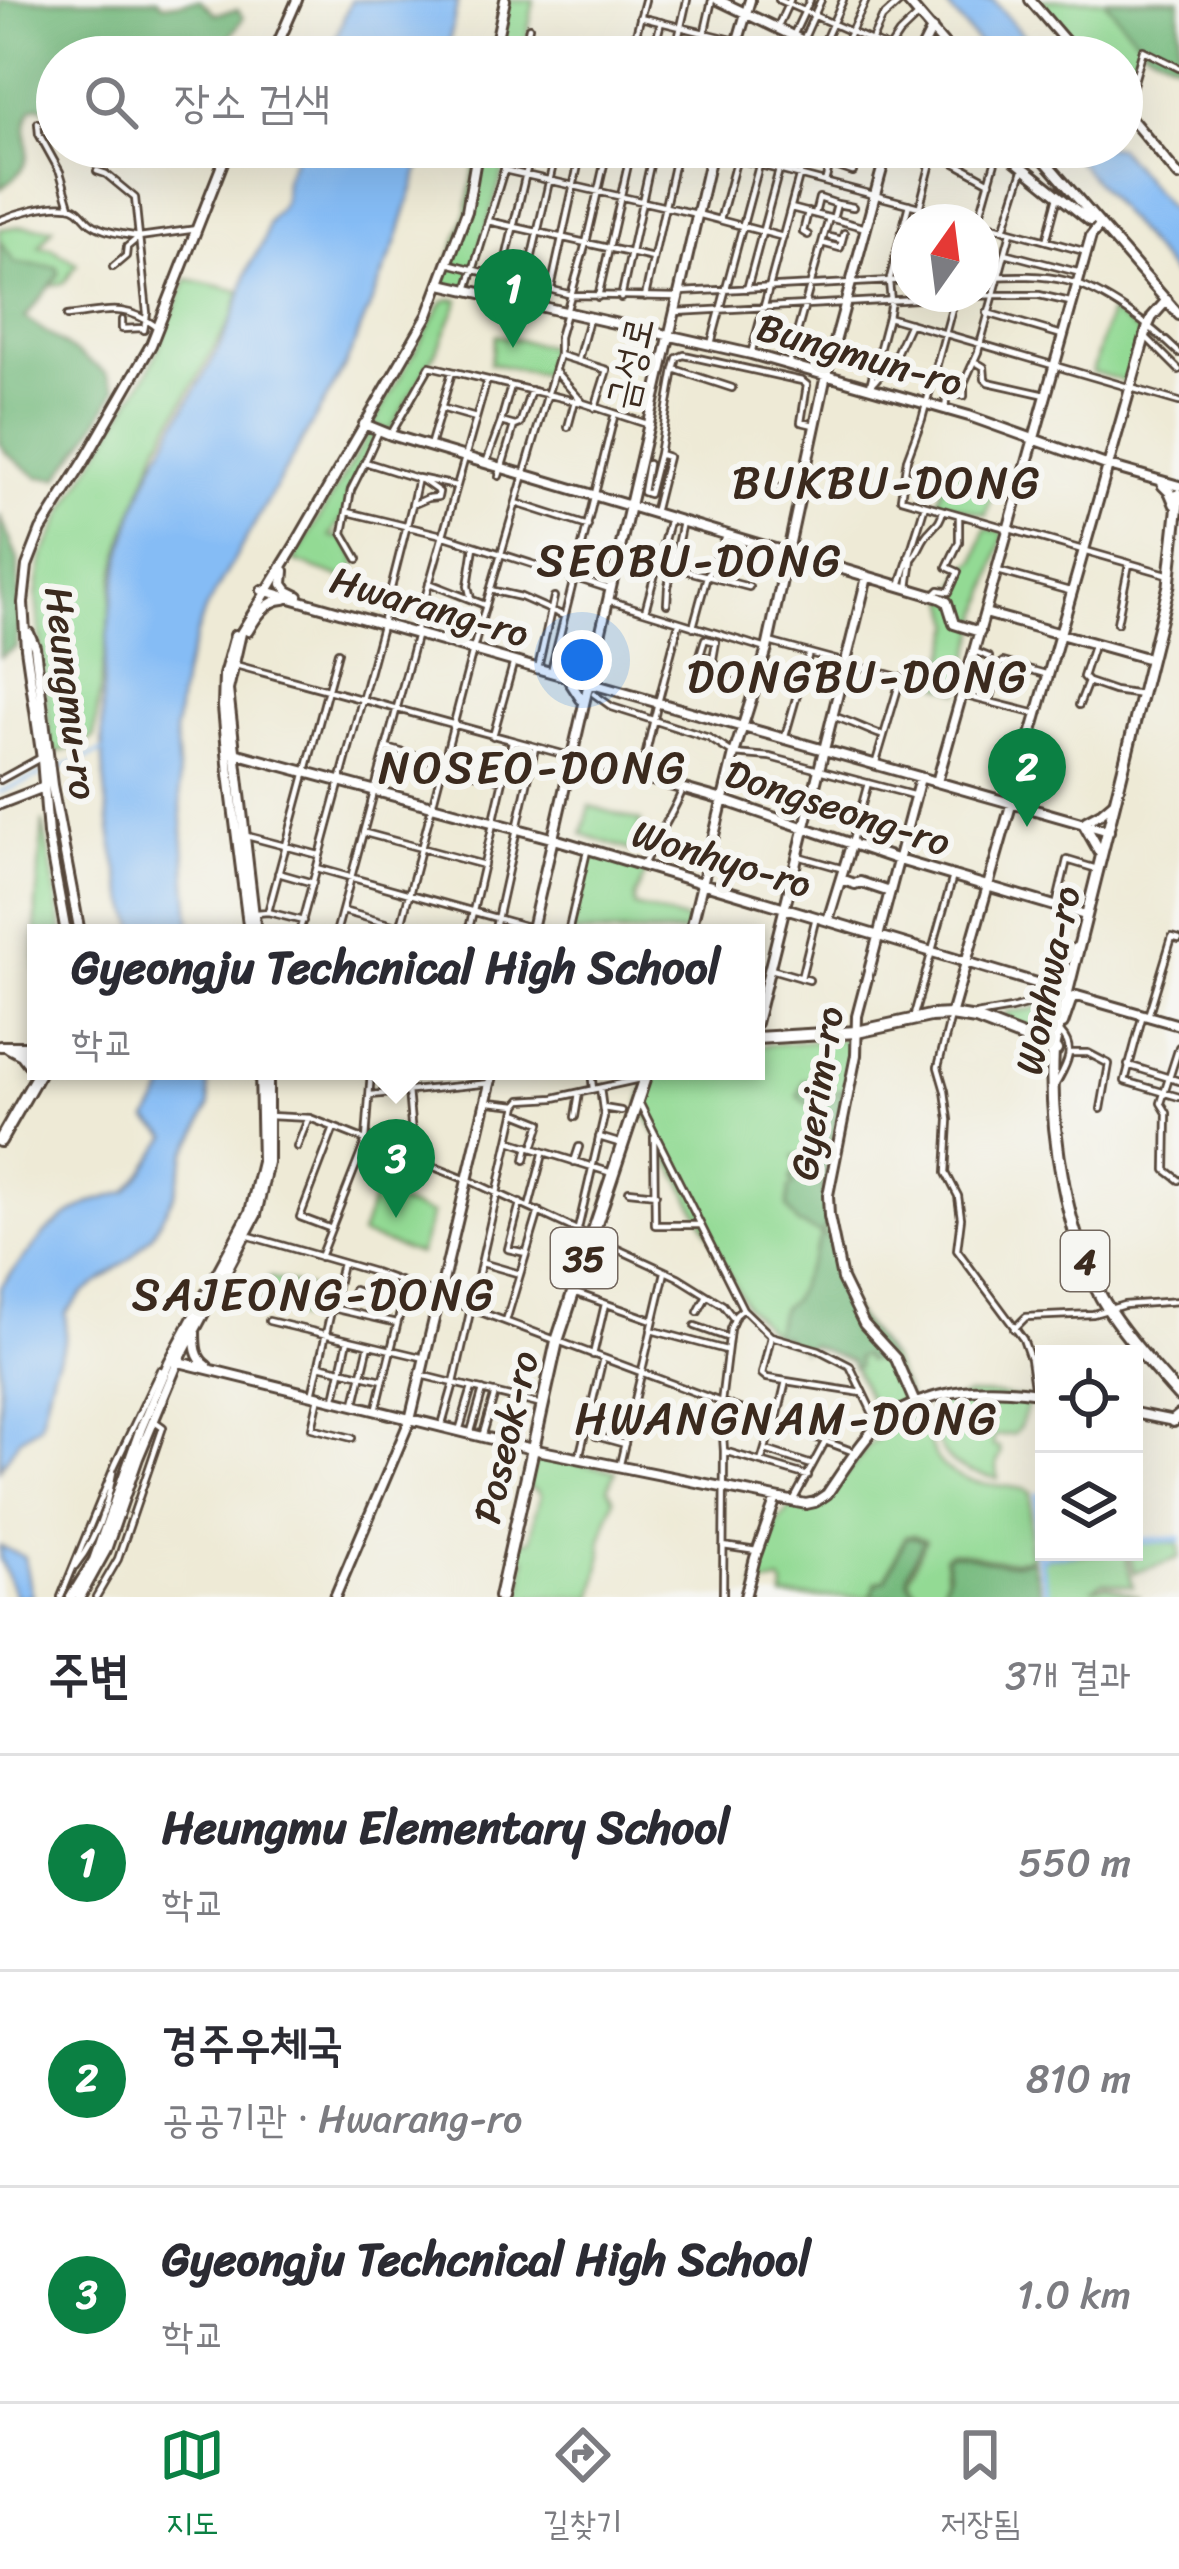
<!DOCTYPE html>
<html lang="ko">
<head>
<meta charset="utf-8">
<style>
  body { margin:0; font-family:Sriracha,"Poor Story",sans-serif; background:#f2f2f3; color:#2b2b33 }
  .controls { position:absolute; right:36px; bottom:36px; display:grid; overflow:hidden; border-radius:0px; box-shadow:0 12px 48px #0002 }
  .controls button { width:108px; height:108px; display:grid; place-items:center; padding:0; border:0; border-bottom:3px solid #e1e1e2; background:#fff; color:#2b2b33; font:60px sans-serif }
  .compass { position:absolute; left:891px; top:204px; width:108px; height:108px; border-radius:50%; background:#fff; box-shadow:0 12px 48px #0002; rotate:14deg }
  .you { position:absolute; left:582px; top:660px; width:42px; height:42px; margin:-30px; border:9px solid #fff; border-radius:50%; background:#1a73e8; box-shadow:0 0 0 18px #1a73e833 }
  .badge { display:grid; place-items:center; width:78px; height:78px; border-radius:50%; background:#0b8043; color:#fff; font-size:39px; font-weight:700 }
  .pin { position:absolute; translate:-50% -99px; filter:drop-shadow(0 3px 6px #0008) }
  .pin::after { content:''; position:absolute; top:63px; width:42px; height:36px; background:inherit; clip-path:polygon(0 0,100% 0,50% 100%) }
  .popup { position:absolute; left:27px; top:924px; width:738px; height:156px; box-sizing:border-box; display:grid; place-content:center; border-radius:0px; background:#fff; filter:drop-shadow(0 3px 9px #0005); font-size:39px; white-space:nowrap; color:#7c7c81 }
  .popup b { font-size:45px; color:#2b2b33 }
  .popup::after { content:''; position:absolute; left:50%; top:100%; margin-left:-24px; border:24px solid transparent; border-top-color:#fff }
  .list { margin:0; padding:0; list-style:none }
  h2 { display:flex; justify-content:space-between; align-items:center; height:156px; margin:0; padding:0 48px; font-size:51px }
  h2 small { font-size:39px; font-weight:400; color:#7c7c81 }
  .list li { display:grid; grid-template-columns:78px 1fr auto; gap:36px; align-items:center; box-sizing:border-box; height:216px; padding:0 48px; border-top:3px solid #e1e1e2 }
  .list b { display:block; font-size:45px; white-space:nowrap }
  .list p { margin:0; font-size:39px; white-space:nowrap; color:#7c7c81 }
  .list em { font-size:39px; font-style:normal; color:#7c7c81 }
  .icon { flex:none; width:66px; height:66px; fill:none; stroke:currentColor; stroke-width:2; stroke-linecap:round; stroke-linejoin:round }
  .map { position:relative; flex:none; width:1179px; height:1597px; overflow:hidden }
  .search { position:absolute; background:#fff; box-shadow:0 12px 48px #0002; left:36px; right:36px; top:36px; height:132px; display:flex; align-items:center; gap:30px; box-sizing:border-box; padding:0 42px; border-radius:66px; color:#7c7c81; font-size:45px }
  .sheet { height:804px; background:#fff }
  nav { display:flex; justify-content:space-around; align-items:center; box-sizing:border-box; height:168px; border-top:3px solid #e1e1e2; background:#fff; font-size:33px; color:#7c7c81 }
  nav a { display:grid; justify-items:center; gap:6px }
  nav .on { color:#0b8043 }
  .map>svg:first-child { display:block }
  .green { fill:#93da94; stroke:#678259; stroke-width:3 }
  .forest { fill:#76ba7e; stroke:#58724e; stroke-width:3 }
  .water { fill:#85bcf5; stroke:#60738a; stroke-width:3 }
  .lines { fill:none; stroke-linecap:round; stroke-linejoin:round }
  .stream { stroke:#85bcf5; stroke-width:3 }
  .canal { stroke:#85bcf5; stroke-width:6 }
  .minor-casing { stroke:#56473a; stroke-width:10 }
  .tertiary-casing { stroke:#56473a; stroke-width:14 }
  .secondary-casing { stroke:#56473a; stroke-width:15 }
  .primary-casing { stroke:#56473a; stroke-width:16 }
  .minor { stroke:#fff; stroke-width:4.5 }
  .tertiary { stroke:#fff; stroke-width:8 }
  .secondary { stroke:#fff; stroke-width:9 }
  .primary { stroke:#fff; stroke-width:10 }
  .labels { text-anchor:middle; stroke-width:12; stroke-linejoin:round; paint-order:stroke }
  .shield { fill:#f6f6f2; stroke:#73675e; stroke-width:3 }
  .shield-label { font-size:36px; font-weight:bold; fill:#3b2a1e }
  .street-label { font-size:39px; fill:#3b2a1e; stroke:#f6f6f2 }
  .quarter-label { font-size:45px; letter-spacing:3px; fill:#3b2a1e; stroke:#f6f6f2 }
</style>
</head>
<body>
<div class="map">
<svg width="1179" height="1597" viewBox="0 0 1179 1597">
  <rect width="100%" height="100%" fill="#f6f6f2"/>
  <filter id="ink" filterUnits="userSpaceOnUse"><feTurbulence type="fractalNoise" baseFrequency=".00833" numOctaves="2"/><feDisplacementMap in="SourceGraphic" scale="24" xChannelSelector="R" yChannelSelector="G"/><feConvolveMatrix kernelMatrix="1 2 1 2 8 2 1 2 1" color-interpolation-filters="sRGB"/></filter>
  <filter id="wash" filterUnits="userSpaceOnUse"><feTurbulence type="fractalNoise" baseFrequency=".004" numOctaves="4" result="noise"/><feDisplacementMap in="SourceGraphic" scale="48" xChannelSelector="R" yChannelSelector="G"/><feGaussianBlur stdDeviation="2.7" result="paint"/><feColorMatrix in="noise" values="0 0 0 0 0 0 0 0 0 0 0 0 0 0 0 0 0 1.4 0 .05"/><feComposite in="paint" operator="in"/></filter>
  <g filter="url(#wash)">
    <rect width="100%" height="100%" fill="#eeead6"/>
    <path class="green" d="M505,0H534L523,57H493Z
      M1035,0H1179V54L1140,45L1122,100V57H1084Z
      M478,147H508L504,170L467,290L441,284L467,211Z
      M22,226L53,228L39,247L51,248L77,264L64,283L40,287L0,364V229Z
      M187,279L240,291L233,316L159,444L125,533L115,573L94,737L78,747L52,753L36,596L42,558L66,508L150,368Z
      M449,299L459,300L442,340L390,431L375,425L374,423L443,302Z
      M1110,312L1142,334L1127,382L1092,372Z
      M496,335L550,347L543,375L490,363Z
      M370,431L374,432L375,438L348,494L346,513L330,536L337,538L339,534L342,535L357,560L351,581L294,561Z
      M948,467L996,481L986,515L938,501Z
      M985,528L1004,533L960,692L939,685L954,624L947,595L955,591L964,570L976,560Z
      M590,806L641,821L632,851L582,834Z
      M43,821L63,933H36V973V905Z
      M591,852L648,868L635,897V906L691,922L687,933H569Z
      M1043,1004L1044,1010L1053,1011L1049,1034L1039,1039L1005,1025L1006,1012L1032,1009Z
      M845,1039L853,1052L824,1183L826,1219L848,1304L891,1359L909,1398L907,1404L879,1419L851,1361L823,1349L773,1334L746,1306L640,1103L650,1071H756V1046Z
      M374,1195L432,1214L419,1254L361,1235Z
      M269,1277L313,1289L305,1319L260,1307Z
      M989,1394L1030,1399L1020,1427L1014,1434L994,1436L993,1446L999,1447L1001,1453L997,1463L998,1479C951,1467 949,1468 929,1424L934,1420L929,1405L968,1395Z
      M909,1414L912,1419L919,1416C926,1432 931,1455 944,1467C965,1486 1001,1484 1027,1490L1031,1493L1029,1548L1032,1557C996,1568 984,1553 950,1552L944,1556C946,1571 950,1582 937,1593C926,1596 910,1591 909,1577L926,1540L914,1535H906L885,1579L876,1581L871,1597H783L784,1587L781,1581L755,1588L777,1522L791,1507L807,1508L825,1502L870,1444Z
      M536,1455L616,1471L608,1488L614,1499L601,1540L602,1554L594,1597H520C526,1586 522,1572 526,1559L514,1552L518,1542L531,1540L535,1513L541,1495L538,1491L528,1487Z
      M1163,1542L1179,1544V1558L1134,1573L1129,1552H1134V1544Z
      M1110,1552H1125L1133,1587L1103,1582L1092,1589L1107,1586L1141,1597H1049L1040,1563L1046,1558Z"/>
    <path class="forest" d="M0,0H157L163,5L200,0L215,14L238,10L243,18L216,57H57V123L41,106L32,108C13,141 50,155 0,189Z
      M1104,0H1179V64L1146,49L1141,40L1135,37Z
      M0,241L15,263L57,267L59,274L25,318L106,373L116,390L89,436L58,478L38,477L6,453L0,442Z
      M0,515L18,560L19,624L16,647L0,657Z
      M804,1080H811V1086L807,1089L809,1092L830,1100L839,1090H844L822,1186L828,1219L822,1234L798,1224L787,1207L789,1188L794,1185L790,1180L796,1166L794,1156L812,1153L813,1144H818C827,1123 815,1110 820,1097L807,1104L798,1096Z
      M822,1234L829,1238L848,1304L887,1355L884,1358L867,1361L863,1355L857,1357L858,1366L853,1367L851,1361L811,1345L802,1351L801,1346L789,1343L786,1337L773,1334L782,1308L792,1301Z
      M913,1537L924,1541C912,1564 892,1585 928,1597L943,1590L949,1572L946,1557L950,1554C986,1555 993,1571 1032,1559L1042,1597H873C873,1587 876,1582 886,1580L906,1538Z"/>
    <path class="water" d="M351,0H458L446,57H328Z
      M942,0H993L1042,57H990Z
      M297,147H426L396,243L345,366L205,610L183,675L175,730L191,933H138C85,806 92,593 152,468C177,416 212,369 234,315C241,299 243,279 251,263C255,255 261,248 264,240C266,236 267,225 269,222C274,213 282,209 284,199C285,194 284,187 285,181C288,169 295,160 297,147Z
      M1066,147H1118L1179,220V282Z
      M171,1071H207L209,1106L196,1136L186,1152L175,1193L152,1235L130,1259L82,1294L66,1313L65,1341L53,1370L40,1425L19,1439L0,1469V1287L45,1233L65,1217L92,1202L126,1192L143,1172L168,1136L148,1120L172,1077Z
      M0,1546L24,1557L32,1597H16L0,1558Z"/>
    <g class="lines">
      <path class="stream" d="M52,771L104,751
        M0,792L43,774"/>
      <path class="canal" d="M1038,1495L1036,1545L1048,1597
        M1134,1542L1179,1539
        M1039,1561L1047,1555L1075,1552"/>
    </g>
  </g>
  <g filter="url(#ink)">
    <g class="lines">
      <g class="minor-casing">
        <path id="minor" d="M779,0L908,57
          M640,17L737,41
          M777,28L790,0
          M498,36L586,57
          M804,38L821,0
          M821,49L843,0
          M889,49L899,34L919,15
          M523,57L529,27
          M630,57L645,0
          M652,57L661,22
          M674,57L687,0
          M699,57L712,0
          M787,57L793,36L810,0
          M839,57L866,0
          M864,57L882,18L902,0
          M877,57L882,45
          M1126,109L1143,50L1179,68
          M38,123L39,134L60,172L70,206
          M692,147L976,222
          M784,147L782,153L804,158
          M821,147L884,164
          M926,147L990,182
          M504,170L697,214L783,237
          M97,171L106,174L135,198L147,313L144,330
          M825,182L830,164L853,172
          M837,204L853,207
          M920,205L935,147
          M791,208L829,218
          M808,212L803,232L808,235
          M833,219L866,228
          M0,220C17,213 49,203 68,206C80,207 83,217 91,223C105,233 124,234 139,237
          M720,220L740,147
          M488,221L653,258
          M978,222L999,148
          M981,223L1087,252
          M1004,230L1024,167
          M830,237L842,240
          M1046,241L1058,196
          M822,243L840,248L844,233
          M1005,253L1081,273
          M448,263L572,295L678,297
          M113,267L126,256L127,247L139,237L197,229
          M502,276L532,147
          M981,277C1010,276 1038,274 1067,281C1106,292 1151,326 1179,353
          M526,282L557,147
          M551,288L582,147
          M747,289L779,170
          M467,290L504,170L507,147
          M681,292L909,280
          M956,294L922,419L907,459L901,498L1170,575
          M598,297L632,147
          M645,297L678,147
          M621,298L654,147
          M675,312L993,295H1039L1070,302
          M987,313L1062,335
          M67,316C105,312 123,302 157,327
          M888,317L1179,402
          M122,320V329L143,328
          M1145,336L1179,370
          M711,344L764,147
          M751,354L807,147
          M559,355L607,370L595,408
          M578,360L589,319
          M974,361L984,367L985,379L988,382L1046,395
          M788,365L829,218L833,219L837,204L819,198L815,214
          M674,369L732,388
          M555,371L583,403
          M873,383L894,358L910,323
          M870,385L888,317L891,301L889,282L909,204
          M441,408L476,418
          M945,409L947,391L964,396V383L978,352L1011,232
          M501,421L511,386
          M568,427L575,401
          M379,431L365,462L422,480L439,492L438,497L428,498L412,505L383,620
          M391,434L430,366L583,403L650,425
          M430,446L452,372
          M659,454L674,369L677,358L684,355L802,381L807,385L801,422L814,425
          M486,463L501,422L515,426L520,424L531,390
          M648,464L643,492L649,494L659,454L668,457L654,513
          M499,476L514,426
          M776,487L799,493
          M516,503L588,526
          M412,505L418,478L456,486
          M348,512L442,535L610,589
          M908,557L912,559C920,550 922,538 930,531C937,523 940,522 943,511
          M358,559L343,533L351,490L365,462
          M657,563L749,587
          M998,571L1073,592
          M429,583L485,605
          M900,586L925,505
          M908,588L912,559
          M490,590L521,597L564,616
          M934,595L939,590L949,592L958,572L947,567L959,542V516
          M608,598V600L767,649
          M471,599L468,586L474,547
          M667,604L668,587L682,522
          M645,611L670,518
          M1117,623L1129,564
          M693,627L707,576L726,537
          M416,630L487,380
          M769,642L931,686
          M474,646L559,355V337L586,243L608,147
          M974,651L989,657
          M713,659L716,642L705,639L700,655L713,659L716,668L758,682
          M232,664L566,755
          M539,664L554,597
          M552,667L614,417
          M1088,682L1083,677L1094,643
          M594,694L612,707L709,738L734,754L770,757L916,796
          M962,695L1037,714
          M659,699L679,623
          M990,701L999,666L1003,662L1049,675
          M1079,705L1088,682L1114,691L1142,695
          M832,716C850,721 864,729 881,735
          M493,736L514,661
          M784,740L809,653
          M387,748L503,781
          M876,762L901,678
          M640,778L658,702
          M0,780L42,757
          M365,833L484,865
          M243,835L319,855
          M852,841L868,783
          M798,856L844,869
          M643,865C655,840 671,818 682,791
          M317,868L550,933
          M278,873L313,883
          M1056,906L1067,860L1097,869
          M343,911L421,933
          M268,912L338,652
          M256,913L268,912L303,921
          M299,933L382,626
          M336,933L416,637
          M399,933L473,650
          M468,933L512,741
          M494,933L535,748
          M568,933L587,851
          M771,969L809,980
          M801,978L816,917
          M1143,1014L1125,1081L1179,1097
          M914,1015L953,876
          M976,1015L1011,1009L1044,1000L1075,946
          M951,1016L938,1067L945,1091L949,1120L946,1173L958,1196L961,1218L957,1250L1023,1339L1030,1359L1035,1393
          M1148,1016L1172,937L1179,939
          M1179,1047L1161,1103L1167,1113L1166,1170L1179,1180
          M1070,1053H1088L1109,1064L1101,1109
          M1128,1065L1179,1081
          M556,1071H560
          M591,1071L593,1089
          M1056,1084C1065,1067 1077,1050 1061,1033
          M371,1095L491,1083
          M489,1102L517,1105L521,1100L554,1098L644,1078
          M639,1102L743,1309L771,1336L819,1350L850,1366L878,1424
          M603,1108L621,1111
          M516,1113L541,1123L533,1148
          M269,1116L310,1118L467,1180
          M575,1117L579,1093
          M599,1137L622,1144
          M654,1137L655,1225H700
          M509,1141L612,1173
          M297,1147L308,1119
          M406,1156L412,1135L408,1090
          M525,1160L528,1146
          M574,1162L579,1147
          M471,1181L678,1277L723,1305L734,1319
          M629,1191L656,1194
          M520,1203L508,1249L526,1253
          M529,1207L543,1154
          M329,1228L300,1217L334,1128
          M578,1229L604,1117L600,1088
          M246,1235L374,1272L440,1296
          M320,1257L366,1140L371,1071
          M482,1263L520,1274
          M573,1292L652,1320
          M351,1295L354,1290L401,1308
          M377,1298L385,1276
          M443,1298L857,1453
          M332,1308L397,1323
          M698,1312L707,1295
          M269,1321L425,1358
          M506,1321L539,1211
          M695,1326L729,1338
          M1014,1329L1026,1317L1093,1314L1124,1305L1179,1301
          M651,1330L726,1350
          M771,1336L762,1374L767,1378L786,1381
          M593,1355L605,1304
          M319,1365L383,1380
          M425,1376L542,1405
          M312,1395L342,1263
          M319,1397L312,1428L352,1438
          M335,1398L348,1340
          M355,1403L369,1345
          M376,1411L407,1284
          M776,1423L786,1381L862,1393
          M441,1428L454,1383L517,1105
          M460,1428L472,1388
          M483,1434L495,1393
          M470,1435L483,1390
          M596,1436L625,1444
          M501,1442L513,1398
          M766,1450L812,1465
          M724,1451L808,1476
          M579,1458L603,1358
          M761,1462L773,1422
          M620,1464L665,1272
          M793,1501L825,1442
          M723,1546L757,1551
          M75,1566C96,1540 108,1505 113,1472
          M61,1597L115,1465L160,1370
          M96,1597L118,1559L163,1427L156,1422
          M723,1597L724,1451L721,1403L730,1329L736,1315L743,1309"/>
      </g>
      <g class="tertiary-casing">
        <path id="tertiary" d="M718,0L837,57
          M906,0L955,57
          M1030,0L1079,57
          M272,57L297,0
          M493,57L505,0
          M733,57L750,0
          M918,57L932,29
          M1122,108L1179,176
          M998,147L1090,221
          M1033,147L1179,315
          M441,284L751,354L969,416L1109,466L1179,486
          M364,424L391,435L940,598L947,602L954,624L980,632
          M284,571L283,584L288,591L298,596
          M262,590L1109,831
          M985,613L1150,659
          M248,631C256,617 267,600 284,599
          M29,633L35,647L52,785L80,933
          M235,635L224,675L223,707L229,774L249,933
          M568,672L590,658
          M566,676L581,699
          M227,751L551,838L1066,992
          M571,757L723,800L899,860L1085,915
          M937,782L1091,236L1100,225
          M0,804L44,787
          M1086,821L1101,813L1114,802
          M841,879L855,884L860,882L890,892
          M828,920L852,842
          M66,933L48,834L42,759L26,648L23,603L27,566L41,530L85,460L151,345L229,147
          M256,933L228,690L241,633L294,547L428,315L467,211L478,147
          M531,933L713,147
          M690,933L734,754L767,649L826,375L888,147
          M1077,996L1179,1025
          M951,1015L1148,326L1152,317L1167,300
          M756,1023L867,577
          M1063,1024L1072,998L1077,996
          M0,1046H36
          M195,1332C195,1345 195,1358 207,1366
          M171,1360L532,1449L806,1504L815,1502L827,1494C843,1471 859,1444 879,1424C885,1417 895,1413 903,1409C949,1386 994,1386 1044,1394
          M915,1403L896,1359L864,1324L842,1279L829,1216L828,1195L856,1055L857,1016L920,778
          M1134,1413L1174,1421
          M71,1597L94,1560L141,1428L169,1362L250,1212L262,1162L260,1071
          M80,1597L106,1550L138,1458L178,1362L256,1215L268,1162V1071
          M335,1597L410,1420L493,1071
          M745,1597L755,1558L776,1498"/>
      </g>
      <g class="secondary-casing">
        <path id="secondary" d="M1163,485L1170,492L1175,504
          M1084,824L1101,854
          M1053,1050L1169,585L1179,494"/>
      </g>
      <g class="primary-casing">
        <path id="primary" d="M756,1038L857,1032L930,1016L951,1015L976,1019L1056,1050
          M1036,1042L1047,1041L1056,1033
          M9,1047L22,1054L38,1075
          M1053,1050C1049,1127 1066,1245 1109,1310C1129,1340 1155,1369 1179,1396
          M0,1141L40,1071
          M1173,1421L1179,1416
          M500,1597L557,1341L647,1071"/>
      </g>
      <use href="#minor" class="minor"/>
      <use href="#tertiary" class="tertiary"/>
      <use href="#secondary" class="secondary"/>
      <use href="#primary" class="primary"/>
    </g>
  </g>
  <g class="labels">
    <g class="shield">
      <rect x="551" y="1228" width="66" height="60" rx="9"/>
      <rect x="1061" y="1231" width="48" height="60" rx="9"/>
    </g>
    <g class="shield-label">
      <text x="584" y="1271">35</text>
      <text x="1085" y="1274">4</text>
    </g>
    <g class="street-label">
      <text transform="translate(860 354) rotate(16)" y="14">Bungmun-ro</text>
      <text transform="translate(629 363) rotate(-77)" y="14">금성로</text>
      <text transform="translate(430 606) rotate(16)" y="14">Hwarang-ro</text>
      <text transform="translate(72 693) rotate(83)" y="14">Heungmu-ro</text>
      <text transform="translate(838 807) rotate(18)" y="14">Dongseong-ro</text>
      <text transform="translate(722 858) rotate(17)" y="14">Wonhyo-ro</text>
      <text transform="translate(1047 980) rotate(-78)" y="14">Wonhwa-ro</text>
      <text transform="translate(816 1093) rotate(-81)" y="14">Gyerim-ro</text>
      <text transform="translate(505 1437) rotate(-77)" y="14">Poseok-ro</text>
    </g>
    <g class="quarter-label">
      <text x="887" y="498">BUKBU-DONG</text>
      <text x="690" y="576">SEOBU-DONG</text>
      <text x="858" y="692">DONGBU-DONG</text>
      <text x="533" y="783">NOSEO-DONG</text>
      <text x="314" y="1310">SAJEONG-DONG</text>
      <text x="787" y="1434">HWANGNAM-DONG</text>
    </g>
  </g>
</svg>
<div class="controls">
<button><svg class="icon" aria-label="locate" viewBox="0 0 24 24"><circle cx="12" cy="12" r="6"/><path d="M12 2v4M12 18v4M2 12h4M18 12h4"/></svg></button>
<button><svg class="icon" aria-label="layers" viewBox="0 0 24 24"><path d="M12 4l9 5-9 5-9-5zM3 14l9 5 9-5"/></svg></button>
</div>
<svg class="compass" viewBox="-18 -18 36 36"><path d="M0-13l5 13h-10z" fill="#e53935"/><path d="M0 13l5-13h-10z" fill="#7c7c81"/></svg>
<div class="you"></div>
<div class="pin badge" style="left:513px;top:348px">1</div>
<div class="pin badge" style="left:1027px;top:827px">2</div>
<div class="pin badge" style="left:396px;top:1218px">3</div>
<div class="popup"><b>Gyeongju Techcnical High School</b>학교</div>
<div class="search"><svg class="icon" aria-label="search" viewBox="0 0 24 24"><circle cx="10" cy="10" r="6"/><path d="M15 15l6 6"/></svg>장소 검색</div>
</div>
<section class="sheet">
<h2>주변<small>3개 결과</small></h2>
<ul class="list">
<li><span class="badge">1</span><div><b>Heungmu Elementary School</b><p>학교</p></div><em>550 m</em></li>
<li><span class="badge">2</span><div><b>경주우체국</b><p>공공기관 · Hwarang-ro</p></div><em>810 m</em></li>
<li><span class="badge">3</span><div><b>Gyeongju Techcnical High School</b><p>학교</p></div><em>1.0 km</em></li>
</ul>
</section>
<nav>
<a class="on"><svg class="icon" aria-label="map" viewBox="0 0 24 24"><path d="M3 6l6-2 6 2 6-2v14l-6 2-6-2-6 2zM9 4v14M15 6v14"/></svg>지도</a>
<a><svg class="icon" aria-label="directions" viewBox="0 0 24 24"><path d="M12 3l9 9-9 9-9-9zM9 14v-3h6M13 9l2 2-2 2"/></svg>길찾기</a>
<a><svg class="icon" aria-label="saved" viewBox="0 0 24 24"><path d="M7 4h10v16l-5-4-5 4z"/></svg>저장됨</a>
</nav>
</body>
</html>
